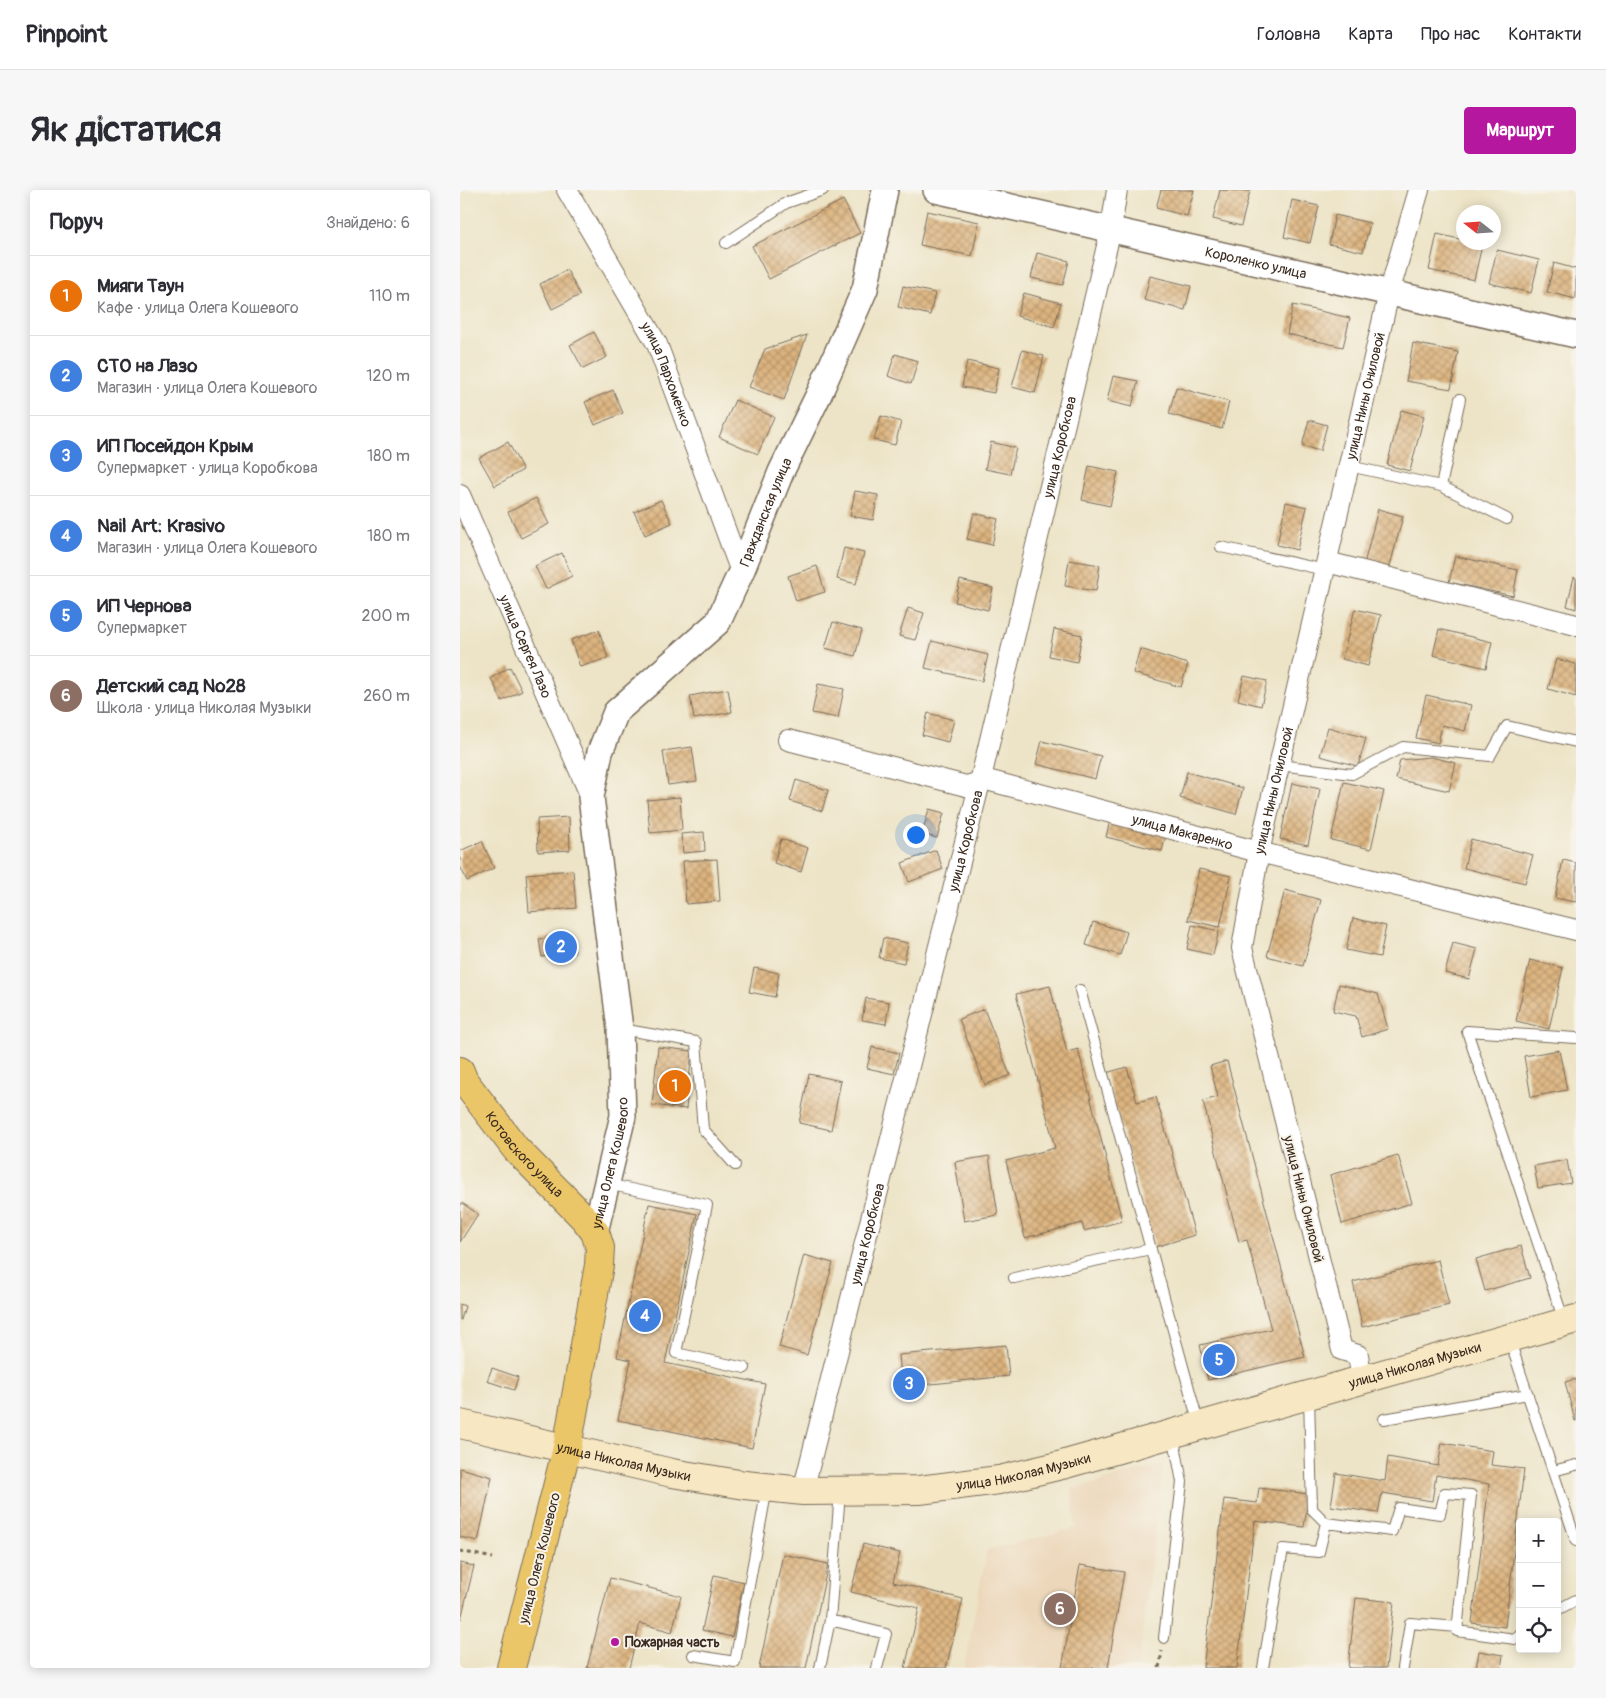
<!DOCTYPE html>
<html lang="uk">
<head>
<meta charset="utf-8">
<style>
  body { margin:0; font-family:Pangolin,sans-serif; background:#f7f7f7; color:#2b2b33 }
  .controls { position:absolute; right:15px; bottom:15px; display:grid; overflow:hidden; border-radius:5px; box-shadow:0 2px 12px #0003 }
  .controls button { width:45px; height:45px; display:grid; place-items:center; padding:0; border:0; border-bottom:1px solid #e1e1e2; background:#fff; color:#2b2b33; font:25px sans-serif }
  .compass { position:absolute; left:996px; top:15px; width:45px; height:45px; border-radius:50%; background:#fff; box-shadow:0 2px 12px #0003; rotate:287deg }
  .you { position:absolute; left:455px; top:644px; width:18px; height:18px; margin:-12px; border:4px solid #fff; border-radius:50%; background:#1a73e8; box-shadow:0 0 0 8px #1a73e833 }
  .badge { display:grid; place-items:center; width:32px; height:32px; border-radius:50%; background:#b5179e; color:#fff; font-size:16px; font-weight:700 }
  .pin { position:absolute; translate:-50% -50%; border:2px solid #fff; box-shadow:0 1px 5px #0006 }
  .list { margin:0; padding:0; list-style:none }
  h2 { display:flex; justify-content:space-between; align-items:center; height:65px; margin:0; padding:0 20px; font-size:21px }
  h2 small { font-size:16px; font-weight:400; color:#7c7c81 }
  .list li { display:grid; grid-template-columns:32px 1fr auto; gap:15px; align-items:center; box-sizing:border-box; height:80px; padding:0 20px; border-top:1px solid #e1e1e2 }
  .list b { display:block; font-size:19px; white-space:nowrap }
  .list p { margin:0; font-size:16px; white-space:nowrap; color:#7c7c81 }
  .list em { font-size:16px; font-style:normal; color:#7c7c81 }
  .icon { flex:none; width:28px; height:28px; fill:none; stroke:currentColor; stroke-width:2; stroke-linecap:round; stroke-linejoin:round }
  .map { position:relative; flex:none; width:1116px; height:1478px; overflow:hidden; border-radius:5px }
  header { display:flex; align-items:center; gap:30px; box-sizing:border-box; height:70px; padding:0 25px; background:#fff; border-bottom:1px solid #e1e1e2 }
  header strong { font-size:24px }
  nav { display:flex; gap:28px; margin-inline-start:auto; font-size:18px }
  .intro { display:flex; align-items:center; justify-content:space-between; box-sizing:border-box; height:120px; padding:0 30px }
  h1 { margin:0; font-size:35px }
  .button { padding:12px 22px; border-radius:5px; background:#b5179e; color:#fff; font-size:18px; font-weight:700 }
  main { display:flex; gap:30px; padding:0 30px }
  aside { flex:1; background:#fff; border-radius:5px; box-shadow:0 2px 12px #0003 }
  .map>svg:first-child { display:block }
  .built { fill:#ecd7ba }
  .building { fill:url(#building-cross-hatch) }
  .lines { fill:none; stroke-linecap:round; stroke-linejoin:round }
  .service-casing { stroke:#796b59; stroke-width:12 }
  .minor-casing { stroke:#796b59; stroke-width:22 }
  .tertiary-casing { stroke:#796b59; stroke-width:28 }
  .secondary-casing { stroke:#796b59; stroke-width:30 }
  .primary-casing { stroke:#796b59; stroke-width:30 }
  .path { stroke:#796b59; stroke-width:3; stroke-dasharray:4 4; stroke-linecap:butt }
  .service { stroke:#fff; stroke-width:10 }
  .minor { stroke:#fff; stroke-width:20 }
  .tertiary { stroke:#fff; stroke-width:25 }
  .secondary { stroke:#f7e8c3; stroke-width:28 }
  .primary { stroke:#ebc669; stroke-width:28 }
  .poi-dot { fill:#b5179e; stroke:#f7f3e8; stroke-width:2 }
  .labels { text-anchor:middle; stroke-width:4; stroke-linejoin:round; paint-order:stroke }
  .street-label { font-size:14px; fill:#3b2a1e; stroke:#f7f3e8 }
  .poi-label { font-size:14px; font-weight:bold; fill:#3b2a1e; stroke:#f7f3e8; text-anchor:start }
</style>
</head>
<body>
<header>
<strong>Pinpoint</strong>
<nav><a>Головна</a><a>Карта</a><a>Про нас</a><a>Контакти</a></nav>
</header>
<div class="intro"><h1>Як дістатися</h1><a class="button">Маршрут</a></div>
<main>
<aside>
<h2>Поруч<small>Знайдено: 6</small></h2>
<ul class="list">
<li><span class="badge" style="background:#e8710a">1</span><div><b>Мияги Таун</b><p>Кафе · улица Олега Кошевого</p></div><em>110 m</em></li>
<li><span class="badge" style="background:#3f7fe0">2</span><div><b>СТО на Лазо</b><p>Магазин · улица Олега Кошевого</p></div><em>120 m</em></li>
<li><span class="badge" style="background:#3f7fe0">3</span><div><b>ИП Посейдон Крым</b><p>Супермаркет · улица Коробкова</p></div><em>180 m</em></li>
<li><span class="badge" style="background:#3f7fe0">4</span><div><b>Nail Art: Krasivo</b><p>Магазин · улица Олега Кошевого</p></div><em>180 m</em></li>
<li><span class="badge" style="background:#3f7fe0">5</span><div><b>ИП Чернова</b><p>Супермаркет</p></div><em>200 m</em></li>
<li><span class="badge" style="background:#8d6e63">6</span><div><b>Детский сад №28</b><p>Школа · улица Николая Музыки</p></div><em>260 m</em></li>
</ul>
</aside>
<div class="map">
<svg width="1116" height="1478" viewBox="0 0 1116 1478">
  <defs>
    <pattern id="building-cross-hatch" width="8" height="8" patternUnits="userSpaceOnUse" patternTransform="scale(1.25)"><rect width="8" height="8" fill="#ddb47f"/><path d="M0 0l8 8M0 8l8-8" fill="none" stroke="#b49367"/></pattern>
  </defs>
  <rect width="100%" height="100%" fill="#f7f3e8"/>
  <filter id="ink" filterUnits="userSpaceOnUse"><feTurbulence type="fractalNoise" baseFrequency=".02" numOctaves="2"/><feDisplacementMap in="SourceGraphic" scale="10" xChannelSelector="R" yChannelSelector="G"/><feConvolveMatrix kernelMatrix="1 2 1 2 8 2 1 2 1" color-interpolation-filters="sRGB"/></filter>
  <filter id="wash" filterUnits="userSpaceOnUse"><feTurbulence type="fractalNoise" baseFrequency=".0096" numOctaves="4" result="noise"/><feDisplacementMap in="SourceGraphic" scale="20" xChannelSelector="R" yChannelSelector="G"/><feGaussianBlur stdDeviation="1.12" result="paint"/><feColorMatrix in="noise" values="0 0 0 0 0 0 0 0 0 0 0 0 0 0 0 0 0 1.4 0 .05"/><feComposite in="paint" operator="in"/></filter>
  <g filter="url(#wash)">
    <rect width="100%" height="100%" fill="#ede4c7"/>
    <path class="built" d="M703,1274L678,1478H504L527,1360L616,1338L612,1299Z"/>
    <g id="blocks">
      <path class="building" d="M701,0H734L727,26L696,18Z
        M760,0L790,1L781,36L753,29Z
        M383,10L400,43L309,89L292,56Z
        M832,10L859,16L850,53L824,47Z
        M467,21L519,32L512,66L460,55Z
        M875,25L910,33L903,62L869,54Z
        M977,44L1004,50V52L1022,55L1014,90L969,80Z
        M1037,60L1079,70L1071,103L1029,93Z
        M577,63L609,71L603,95L571,88Z
        M1094,73L1116,79V109L1087,102Z
        M107,80L120,105L92,119L80,94Z
        M690,86L731,96L725,120L684,110Z
        M443,96L475,103L470,125L438,117Z
        M564,103L601,113L594,137L557,126Z
        M833,115L890,128L883,157L827,144Z
        M134,142L147,167L123,179L110,155Z
        M347,145L324,210L289,197L305,159Z
        M953,153L998,162L991,199L946,191Z
        M562,160L584,166L575,203L552,197Z
        M435,164L458,171L451,194L428,186Z
        M507,171L539,178L534,203L502,197Z
        M653,186L678,191L672,217L647,211Z
        M716,197L769,212L762,239L709,224Z
        M153,200L163,223L135,235L125,212Z
        M275,210L314,227L298,264L259,247Z
        M941,220L964,226L950,281L927,275Z
        M421,226L441,232L435,255L414,250Z
        M849,230L867,235L860,261L842,256Z
        M48,252L63,280L35,296L19,268Z
        M531,252L556,258L550,284L525,279Z
        M629,276L658,282L650,316L622,310Z
        M395,301L418,305L413,330L390,326Z
        M76,308L89,334L61,348L48,322Z
        M201,310L212,333L185,345L174,322Z
        M826,312L847,317L837,360L817,355Z
        M918,319L943,326L929,380L904,374Z
        M514,323L538,329L532,355L507,349Z
        M384,358L404,363L396,394L377,389Z
        M102,363L112,386L86,399L75,376Z
        M995,366L1058,380L1053,406L989,392Z
        M609,370L640,375L636,401L605,396Z
        M357,376L365,402L336,411L328,386Z
        M1114,387L1116,388V419L1107,416Z
        M500,390L533,398L528,420L495,412Z
        M448,418L464,423L455,450L439,446Z
        M895,419L921,425L908,476L882,469Z
        M373,432L402,440L395,466L365,458Z
        M594,439L622,445L617,472L589,466Z
        M979,439L1032,452L1026,478L973,465Z
        M139,440L148,468L120,477L111,450Z
        M472,451L528,465L522,491L465,478Z
        M680,459L728,474L721,497L673,483Z
        M1096,469L1116,474V507L1088,499Z
        M50,477L62,501L42,511L31,488Z
        M784,486L807,491L801,516L778,510Z
        M358,494L384,499L378,528L352,523Z
        M268,499L272,522L234,529L230,506Z
        M966,505L1011,515L1005,541L982,535L978,553L956,548Z
        M468,523L494,530L488,552L462,545Z
        M868,537L906,548L898,576L860,566Z
        M582,551L641,566L635,589L576,574Z
        M232,557L237,591L208,595L203,561Z
        M971,567L996,573L989,601L936,589L940,570Z
        M727,582L783,598L776,624L720,608Z
        M336,590L368,600L362,621L330,611Z
        M884,592L924,601L911,659L871,650Z
        M832,593L860,599L848,655L820,649Z
        M220,607L222,640L190,643L187,610Z
        M469,619L484,623L477,648L462,644Z
        M651,626L707,641L702,661L646,647Z
        M109,627L110,660L78,662L77,629Z
        M244,642L245,661L223,663L221,644Z
        M321,649L348,658L341,682L314,673Z
        M1011,649L1073,665L1065,693L1004,678Z
        M22,651L34,678L7,691L0,676V661Z
        M476,660L483,679L449,692L442,673Z
        M257,669L260,711L226,714L223,671Z
        M1103,670L1116,673V712L1095,708Z
        M739,679L771,686L760,737L728,730Z
        M113,680L116,718L69,722L66,684Z
        M825,700L861,710L843,776L807,766Z
        M893,728L926,736L920,767L886,760Z
        M633,732L667,742L660,765L626,755Z
        M732,735L759,741L753,765L727,759Z
        M112,744L115,762L82,767L79,749Z
        M423,748L448,753L444,773L419,768Z
        M993,753L1017,759L1009,789L985,783Z
        M1070,770L1103,778L1089,839L1056,831Z
        M294,778L319,783L315,807L289,802Z
        M879,794L918,804L928,839L902,847L896,826L873,821Z
        M590,796L607,862L618,859L662,1031L624,1041L622,1033L565,1048L546,971L595,958L556,804Z
        M406,808L429,812L426,834L402,830Z
        M524,819L550,885L525,895L499,829Z
        M198,857L232,861L226,919L192,915Z
        M412,857L439,863L434,884L407,878Z
        M1099,860L1107,900L1071,907L1064,866Z
        M767,871L845,1167L748,1190L740,1155L811,1139L787,1050L779,1052L743,911L758,907L750,876Z
        M667,877L677,912L696,907L735,1045L695,1057L646,883Z
        M349,884L381,891L371,940L339,933Z
        M938,965L952,1013L882,1034L870,985Z
        M529,966L538,1025L504,1031L495,972Z
        M1107,970L1111,993L1078,998L1074,976Z
        M2,1013L18,1024L0,1052V1016Z
        M189,1014L237,1024L205,1173L305,1194L292,1258L158,1230L171,1170L157,1167Z
        M1061,1056L1070,1088L1025,1101L1016,1069Z
        M344,1065L373,1073L347,1165L319,1157Z
        M978,1070L989,1115L902,1137L893,1092Z
        M0,1114L5,1116L1,1130H0Z
        M546,1155L549,1186L442,1197L439,1165Z
        M32,1178L58,1187L54,1200L27,1191Z
        M1116,1189V1231H1115L1105,1192Z
        M982,1253L1033,1261L1031,1275L1064,1279L1045,1437L1012,1433L1029,1294L976,1285L972,1311L922,1303L918,1323L871,1316L876,1283L925,1291L928,1267L978,1276Z
        M0,1278L32,1287L18,1351L0,1347Z
        M799,1298L849,1304L844,1337L795,1331L777,1478H743L764,1309L797,1313Z
        M403,1354L440,1363L433,1392L503,1409L486,1478H445L459,1418L391,1402Z
        M323,1364L368,1374L346,1478H299Z
        M0,1373L14,1376L1,1429H0Z
        M620,1375L664,1382L648,1478H602Z
        M254,1385L284,1392L272,1447L242,1440Z
        M150,1388L221,1406L212,1442L180,1433L169,1478H127Z
        M896,1408L934,1412L926,1478H888Z
        M1019,1461L1043,1465L1041,1478H1016Z"/>
    </g>
  </g>
  <g filter="url(#ink)">
    <use href="#blocks" fill-opacity="0" stroke="#796b59" stroke-width="1"/>
    <g class="lines">
      <g class="service-casing">
        <path id="service" d="M266,53L326,13L363,0
          M889,276L981,296L1047,329
          M981,296L1000,209
          M761,357L865,380
          M819,575L892,584L943,557L1030,566L1047,536L1116,552
          M620,800L739,1235
          M161,839L236,852L243,939L275,975
          M147,994L247,1015L216,1163L285,1178
          M554,1088L691,1059
          M1104,1131L1007,841L1116,848
          M1049,1148L1116,1351
          M849,1207L852,1319L866,1333
          M924,1229L1068,1204
          M1093,1281L1116,1275
          M1097,1420L1116,1410
          M370,1430L380,1302
          M704,1448L722,1292L713,1244
          M233,1465L275,1472L307,1298
          M360,1478L370,1430L426,1444L417,1478
          M803,1478L823,1359L859,1362L866,1333L932,1341L939,1318L980,1324L985,1303L1011,1305L997,1441L1055,1449L1060,1444
          M943,1478L950,1433L998,1437"/>
      </g>
      <g class="minor-casing">
        <g id="minor">
          <path id="s1" d="M107,0L197,154L281,382"/>
          <path id="s2" d="M0,305L131,607"/>
          <path d="M867,372L1116,435"/>
          <path id="s3" d="M328,550L506,596L527,590L799,662L1116,740"/>
          <path id="s4" d="M902,1189L898,1165L882,1160L782,758L799,662L929,103L959,0"/>
          <path id="s5" d="M343,1301L520,592L651,39L657,0"/>
        </g>
      </g>
      <g class="tertiary-casing">
        <g id="tertiary">
          <path id="s6" d="M476,0L1116,145"/>
          <path id="s7" d="M135,1042L163,926L160,839L131,607L140,562L156,522L258,432L281,382L321,282L360,202L405,99L425,0"/>
        </g>
      </g>
      <g class="secondary-casing">
        <g id="secondary">
          <path id="s8" d="M0,1234L212,1283L285,1295L343,1301L459,1300L539,1290L602,1275L1116,1129"/>
        </g>
      </g>
      <g class="primary-casing">
        <g id="primary">
          <path id="s9" d="M0,881L4,891L56,959L125,1029L135,1042L140,1058L139,1075L107,1258L51,1478"/>
        </g>
      </g>
      <path class="path" d="M0,1361L33,1368
        M699,1478L702,1461"/>
      <use href="#service" class="service"/>
      <use href="#minor" class="minor"/>
      <use href="#tertiary" class="tertiary"/>
      <use href="#secondary" class="secondary"/>
      <use href="#primary" class="primary"/>
    </g>
  </g>
  <circle class="poi-dot" cx="155" cy="1452" r="5"/>
  <g class="labels">
    <g class="street-label">
      <text dy="5" stroke="none"><textPath href="#s6" startOffset="328">Короленко улица</textPath></text>
      <text dy="5" stroke="none"><textPath href="#s1" startOffset="210">улица Пархоменко</textPath></text>
      <text dy="5" stroke="none"><textPath href="#s4" startOffset="1021">улица Нины Ониловой</textPath></text>
      <text dy="5" stroke="none"><textPath href="#s5" startOffset="1075">улица Коробкова</textPath></text>
      <text dy="5" stroke="none"><textPath href="#s7" startOffset="785">Гражданская улица</textPath></text>
      <text dy="5" stroke="none"><textPath href="#s2" startOffset="165">улица Сергея Лазо</textPath></text>
      <text dy="5" stroke="none"><textPath href="#s4" startOffset="616">улица Нины Ониловой</textPath></text>
      <text dy="5" stroke="none"><textPath href="#s3" startOffset="408">улица Макаренко</textPath></text>
      <text dy="5" stroke="none"><textPath href="#s5" startOffset="670">улица Коробкова</textPath></text>
      <text dy="5" stroke="none"><textPath href="#s9" startOffset="106">Котовского улица</textPath></text>
      <text dy="5" stroke="none"><textPath href="#s7" startOffset="71">улица Олега Кошевого</textPath></text>
      <text transform="translate(844 1009) rotate(76)" y="5">улица Нины Ониловой</text>
      <text dy="5" stroke="none"><textPath href="#s5" startOffset="265">улица Коробкова</textPath></text>
      <text dy="5" stroke="none"><textPath href="#s8" startOffset="978">улица Николая Музыки</textPath></text>
      <text dy="5" stroke="none"><textPath href="#s8" startOffset="168">улица Николая Музыки</textPath></text>
      <text dy="5" stroke="none"><textPath href="#s8" startOffset="572">улица Николая Музыки</textPath></text>
      <text transform="translate(79 1368) rotate(-76)" y="5">улица Олега Кошевого</text>
    </g>
    <g class="poi-label">
      <text x="165" y="1457">Пожарная часть</text>
    </g>
  </g>
</svg>
<div class="controls">
<button>+</button>
<button>−</button>
<button><svg class="icon" aria-label="locate" viewBox="0 0 24 24"><circle cx="12" cy="12" r="6"/><path d="M12 2v4M12 18v4M2 12h4M18 12h4"/></svg></button>
</div>
<svg class="compass" viewBox="-18 -18 36 36"><path d="M0-13l5 13h-10z" fill="#e53935"/><path d="M0 13l5-13h-10z" fill="#7c7c81"/></svg>
<div class="you"></div>
<div class="pin badge" style="left:215px;top:896px;background:#e8710a">1</div>
<div class="pin badge" style="left:101px;top:757px;background:#3f7fe0">2</div>
<div class="pin badge" style="left:449px;top:1194px;background:#3f7fe0">3</div>
<div class="pin badge" style="left:185px;top:1126px;background:#3f7fe0">4</div>
<div class="pin badge" style="left:759px;top:1170px;background:#3f7fe0">5</div>
<div class="pin badge" style="left:600px;top:1419px;background:#8d6e63">6</div>
</div>
</main>
</body>
</html>
